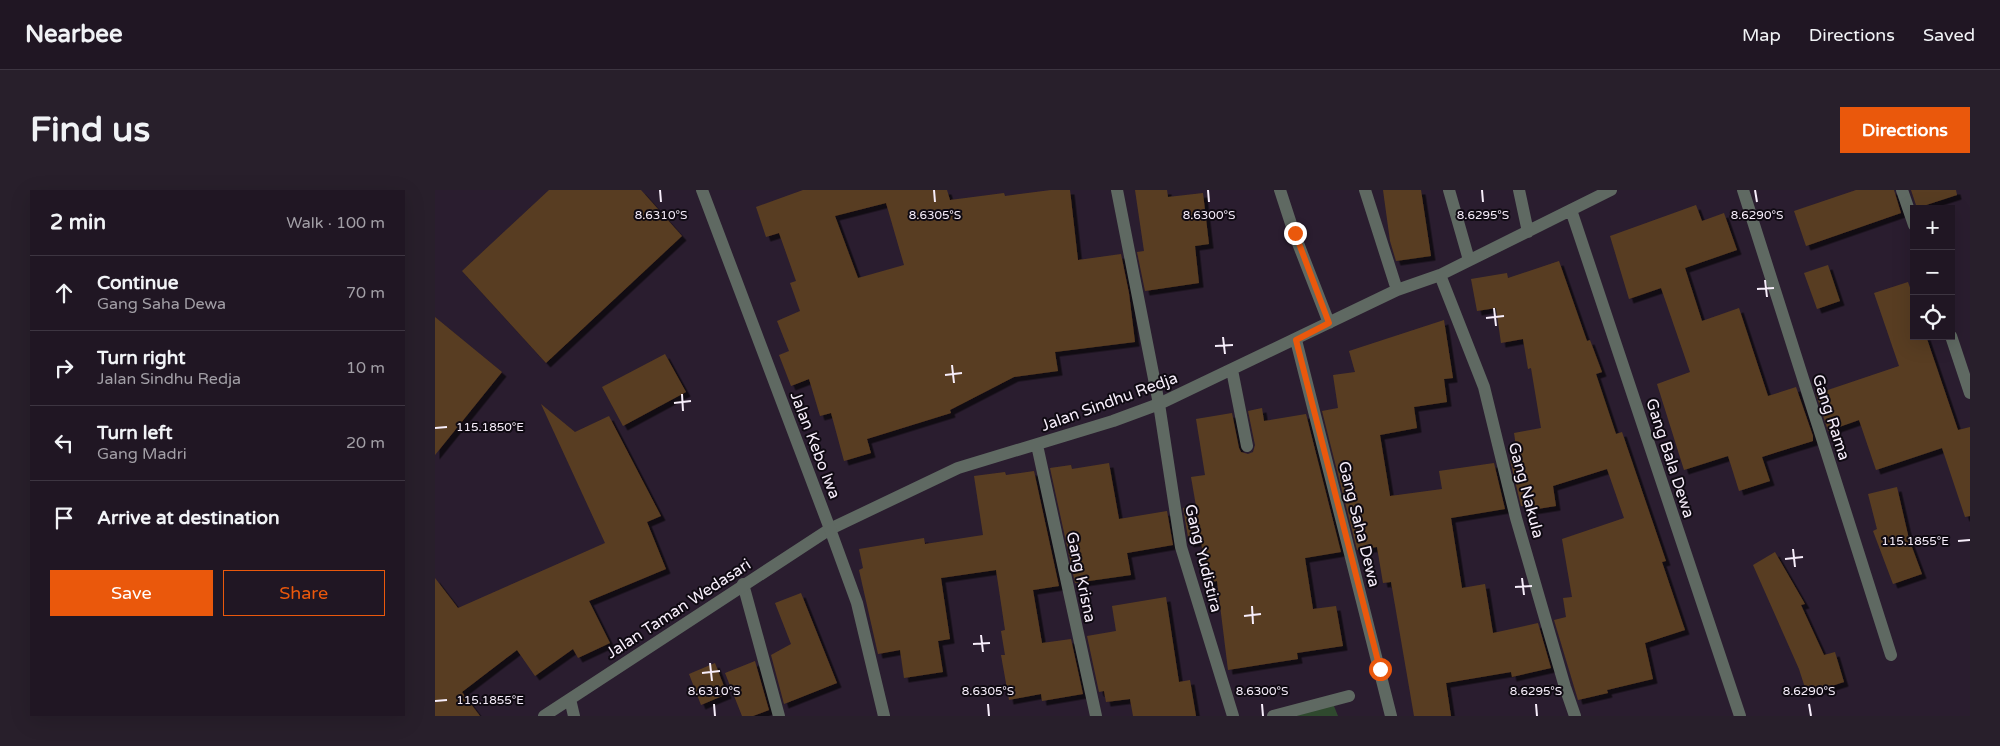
<!DOCTYPE html>
<html lang="en">
<head>
<meta charset="utf-8">
<style>
  body { margin:0; font-family:"Varela Round",sans-serif; background:#281f2b; color:#f1f3f6 }
  .controls { position:absolute; right:15px; top:15px; display:grid; overflow:hidden; border-radius:0px; box-shadow:0 5px 20px #0002 }
  .controls button { width:45px; height:45px; display:grid; place-items:center; padding:0; border:0; border-bottom:1px solid #3d3541; background:#201623; color:#f1f3f6; font:25px sans-serif }
  .stop { position:absolute; width:15px; height:15px; margin:-11px; border:4px solid #ea580c; border-radius:50%; background:#fff }
  .stop.end { background:#ea580c; border-color:#fff; box-shadow:0 1px 5px #0008 }
  .list { margin:0; padding:0; list-style:none }
  h2 { display:flex; justify-content:space-between; align-items:center; height:65px; margin:0; padding:0 20px; font-size:21px }
  h2 small { font-size:16px; font-weight:400; color:#a29fa6 }
  .list li { display:grid; grid-template-columns:32px 1fr auto; gap:15px; align-items:center; box-sizing:border-box; height:75px; padding:0 20px; border-top:1px solid #3d3541 }
  .list b { display:block; font-size:19px; white-space:nowrap }
  .list p { margin:0; font-size:16px; white-space:nowrap; color:#a29fa6 }
  .list em { font-size:16px; font-style:normal; color:#a29fa6 }
  .actions { display:flex; gap:10px; padding:15px 20px }
  .actions a { flex:1; padding:11px 0; border:1px solid #ea580c; border-radius:0px; text-align:center; font-size:18px; color:#ea580c }
  .actions .main { background:#ea580c; color:#fff }
  .icon { flex:none; width:28px; height:28px; fill:none; stroke:currentColor; stroke-width:2; stroke-linecap:round; stroke-linejoin:round }
  .map { position:relative; flex:none; width:1535px; height:526px; overflow:hidden; border-radius:0px }
  header { display:flex; align-items:center; gap:30px; box-sizing:border-box; height:70px; padding:0 25px; background:#201623; border-bottom:1px solid #3d3541 }
  header strong { font-size:24px }
  nav { display:flex; gap:28px; margin-inline-start:auto; font-size:18px }
  .intro { display:flex; align-items:center; justify-content:space-between; box-sizing:border-box; height:120px; padding:0 30px }
  h1 { margin:0; font-size:35px }
  .button { padding:12px 22px; border-radius:0px; background:#ea580c; color:#fff; font-size:18px; font-weight:700 }
  main { display:flex; gap:30px; padding:0 30px }
  aside { flex:1; background:#201623; border-radius:0px; box-shadow:0 5px 20px #0002 }
  .map>svg:first-child { display:block }
  .green { fill:#2f492e }
  .building { fill:#593d21; fill-rule:evenodd; filter:url(#shadow) }
  .lines { fill:none; stroke-linecap:round; stroke-linejoin:round }
  .service { stroke:#5f6962; stroke-width:12 }
  .minor { stroke:#5f6962; stroke-width:12 }
  .tertiary { stroke:#5f6962; stroke-width:12 }
  .route { stroke:#ea580c; stroke-width:6 }
  .ticks { fill:none; stroke:#f7eefb; stroke-width:2 }
  .labels { text-anchor:middle; stroke-width:4; stroke-linejoin:round; paint-order:stroke }
  .street-label { font-size:16px; fill:#f7eefb; stroke:#0f0a12 }
  .ticks-label { font-size:12px; text-anchor:middle; fill:#f7eefb; stroke:#0f0a12; stroke-width:4; stroke-linejoin:round; paint-order:stroke }
</style>
</head>
<body>
<header>
<strong>Nearbee</strong>
<nav><a>Map</a><a>Directions</a><a>Saved</a></nav>
</header>
<div class="intro"><h1>Find us</h1><a class="button">Directions</a></div>
<main>
<aside>
<h2>2 min<small>Walk · 100 m</small></h2>
<ul class="list">
<li><svg class="icon" aria-label="ahead" viewBox="0 0 24 24"><path d="M12 20V5M6 11l6-6 6 6"/></svg><div><b>Continue</b><p>Gang Saha Dewa</p></div><em>70 m</em></li>
<li><svg class="icon" aria-label="right" viewBox="0 0 24 24"><path d="M7 20v-9h11M14 6l5 5-5 5"/></svg><div><b>Turn right</b><p>Jalan Sindhu Redja</p></div><em>10 m</em></li>
<li><svg class="icon" aria-label="left" viewBox="0 0 24 24"><path d="M17 20v-9H6M10 6l-5 5 5 5"/></svg><div><b>Turn left</b><p>Gang Madri</p></div><em>20 m</em></li>
<li><svg class="icon" aria-label="arrive" viewBox="0 0 24 24"><path d="M6 21V4h12l-3 4 3 4H6"/></svg><div><b>Arrive at destination</b></div></li>
</ul>
<div class="actions"><a class="main">Save</a><a>Share</a></div>
</aside>
<div class="map">
<svg width="1535" height="526" viewBox="0 0 1535 526">
  <defs>
    <filter id="shadow"><feDropShadow dx="4.5" dy="4.5" stdDeviation="0" flood-color="#0009"/></filter>
  </defs>
  <rect width="100%" height="100%" fill="#2a1d2f"/>
  <path class="green" d="M895,506L903,526H857Z"/>
  <path class="building" d="M114,0H206L247,46L111,173L27,81Z
    M368,0H512L515,10L569,3L570,6L616,0H635L643,70L686,64L694,103L700,152L620,162L623,181L579,187L515,220L516,223L432,249L436,263L409,271L396,223L385,226L374,189L356,196L344,165L354,161L342,131L365,121L355,93L361,91L344,43L331,47L321,17ZM451,13L469,75L423,88L400,26Z
    M700,0H732L733,7L768,3L774,54L760,56L764,93L710,101L702,62L709,61Z
    M948,0H986L996,66L961,71L955,51Z
    M1421,0H1459L1466,23L1371,56L1359,21Z
    M1476,0H1521L1522,5L1482,18Z
    M1261,15L1267,31L1289,23L1302,60L1250,78L1267,131L1304,118L1333,206L1361,197L1378,246V251L1327,267L1335,291L1304,301L1293,266L1249,280L1222,194L1255,182L1226,98L1194,109L1175,46Z
    M1124,71L1152,151L1155,150L1167,182L1161,184L1181,244L1187,242L1231,371L1227,372L1250,440L1210,453L1218,489L1172,500L1173,503L1143,510L1119,430L1131,427L1128,408L1137,407L1127,349L1189,328L1172,279L1118,296L1121,316L1096,320L1095,315L1086,316L1075,270L1083,269L1079,243L1106,238L1096,178L1093,179L1088,149L1066,153L1061,118L1042,121L1036,89L1072,83L1073,88Z
    M1393,75L1405,111L1382,119L1369,83Z
    M1473,92L1479,109V146H1491L1523,240L1535,237V326L1530,327L1507,258L1441,280L1424,230L1393,241L1381,204L1464,176L1439,103Z
    M0,127L67,182L0,265Z
    M1009,130L1018,188L1009,189L1012,212L979,217L982,238L945,245L955,306L1007,299L1004,281L1059,273L1070,319L1016,328L1027,398L1050,394L1058,443L1103,433L1116,478L1077,487L1076,482L1011,493L1016,526H979L956,392L948,393L942,357L922,360L887,221L903,218L898,185L920,182L914,161Z
    M230,164L251,202L188,236L167,197Z
    M106,214L140,242L174,226L226,326L212,332L231,379L154,411L175,453L143,468L138,459L100,486L82,460L27,502L45,526H0V388L23,418L170,353Z
    M827,218L829,231L871,224L906,362L870,368L878,419L901,416L908,456L862,463L863,469L793,480L782,391L772,393L766,351L754,353L748,318L761,316L756,287L770,285L761,229L797,223L804,258L806,262L813,264L818,262L820,255L813,221Z
    M674,273L684,329L732,321L738,355L692,363L696,385L640,393L615,278L636,275L637,279Z
    M599,281L624,396L598,400L607,453L636,449L648,504L607,511L606,504L574,510L566,465H570L566,441L570,440L561,380L506,388L515,449L503,451L508,482L469,488L465,460L443,464L424,380L428,378L424,359L489,348L490,354L548,345L539,286L570,282L571,285Z
    M1462,297L1474,349L1487,384L1458,394L1438,341L1442,339L1433,304Z
    M1340,362L1370,414L1366,415L1389,465L1400,462L1409,492L1372,504L1364,479L1318,375Z
    M366,403L402,493L349,514L336,465L356,454L340,413Z
    M731,407L744,492L755,490L761,526H698L695,509L671,512L669,501L664,502L652,446L681,441L677,416Z
    M320,471L334,520L318,526H307L290,483Z
    M280,473L292,504L266,515L254,484Z"/>
  <g class="lines">
    <path class="service" d="M682,0L724,214
      M308,394L344,526"/>
    <path class="minor" d="M845,0L859,43L894,133
      M930,0L962,100
      M1014,0L1034,70
      M1084,0L1093,42
      M1308,0L1456,465
      M1467,0L1479,35
      M1136,20L1305,526
      M1005,85L1049,197L1081,328L1130,497L1140,526
      M1516,146L1535,203
      M861,150L956,526
      M797,180L812,256
      M724,214L746,357L798,526
      M602,255L661,526
      M135,509L139,526
      M109,526L395,339L523,278L678,231L724,214L962,100L1005,85L1176,0
      M838,526L914,506"/>
    <path class="tertiary" d="M267,0L395,339L422,413L449,526"/>
  </g>
  <g class="lines">
    <path class="route" d="M860,43L894,133L861,150L945,479"/>
  </g>
  <path class="ticks" d="M225,0L226,12M499,0L500,12M773,0L774,12M1047,0L1048,12M1320,0L1322,12M1330,90L1332,107M1322,99L1339,98M1059,118L1061,136M1051,128L1069,126M788,147L790,164M780,156L798,155M517,175L519,193M510,185L527,183M247,204L248,221M239,213L256,211M0,238L12,237M1523,351L1535,350M1358,359L1360,377M1350,369L1368,367M1087,388L1089,405M1080,397L1097,396M817,416L818,434M809,426L826,424M546,445L548,462M538,454L555,453M275,473L277,491M267,483L285,481M0,511L12,510M279,514L280,526M553,514L554,526M827,514L828,526M1101,514L1102,526M1374,514L1376,526"/>
  <g class="labels">
    <g class="street-label">
      <text transform="translate(674 211) rotate(-20)" y="6">Jalan Sindhu Redja</text>
      <text transform="translate(1397 227) rotate(72)" y="6">Gang Rama</text>
      <text transform="translate(381 255) rotate(69)" y="6">Jalan Kebo Iwa</text>
      <text transform="translate(1236 268) rotate(72)" y="6">Gang Bala Dewa</text>
      <text transform="translate(1092 300) rotate(75)" y="6">Gang Nakula</text>
      <text transform="translate(925 334) rotate(76)" y="6">Gang Saha Dewa</text>
      <text transform="translate(769 368) rotate(76)" y="6">Gang Yudistira</text>
      <text transform="translate(647 387) rotate(78)" y="6">Gang Krisna</text>
      <text transform="translate(243 418) rotate(-33)" y="6">Jalan Taman Wedasari</text>
    </g>
  </g>
  <g class="ticks-label">
    <text x="226" y="29">8.6310°S</text>
    <text x="500" y="29">8.6305°S</text>
    <text x="774" y="29">8.6300°S</text>
    <text x="1048" y="29">8.6295°S</text>
    <text x="1322" y="29">8.6290°S</text>
    <text x="55" y="241">115.1850°E</text>
    <text x="1480" y="355">115.1855°E</text>
    <text x="279" y="505">8.6310°S</text>
    <text x="553" y="505">8.6305°S</text>
    <text x="827" y="505">8.6300°S</text>
    <text x="1101" y="505">8.6295°S</text>
    <text x="1374" y="505">8.6290°S</text>
    <text x="55" y="514">115.1855°E</text>
  </g>
</svg>
<div class="controls">
<button>+</button>
<button>−</button>
<button><svg class="icon" aria-label="locate" viewBox="0 0 24 24"><circle cx="12" cy="12" r="6"/><path d="M12 2v4M12 18v4M2 12h4M18 12h4"/></svg></button>
</div>
<div class="stop" style="left:945px;top:479px"></div>
<div class="stop end" style="left:860px;top:43px"></div>
</div>
</main>
</body>
</html>
